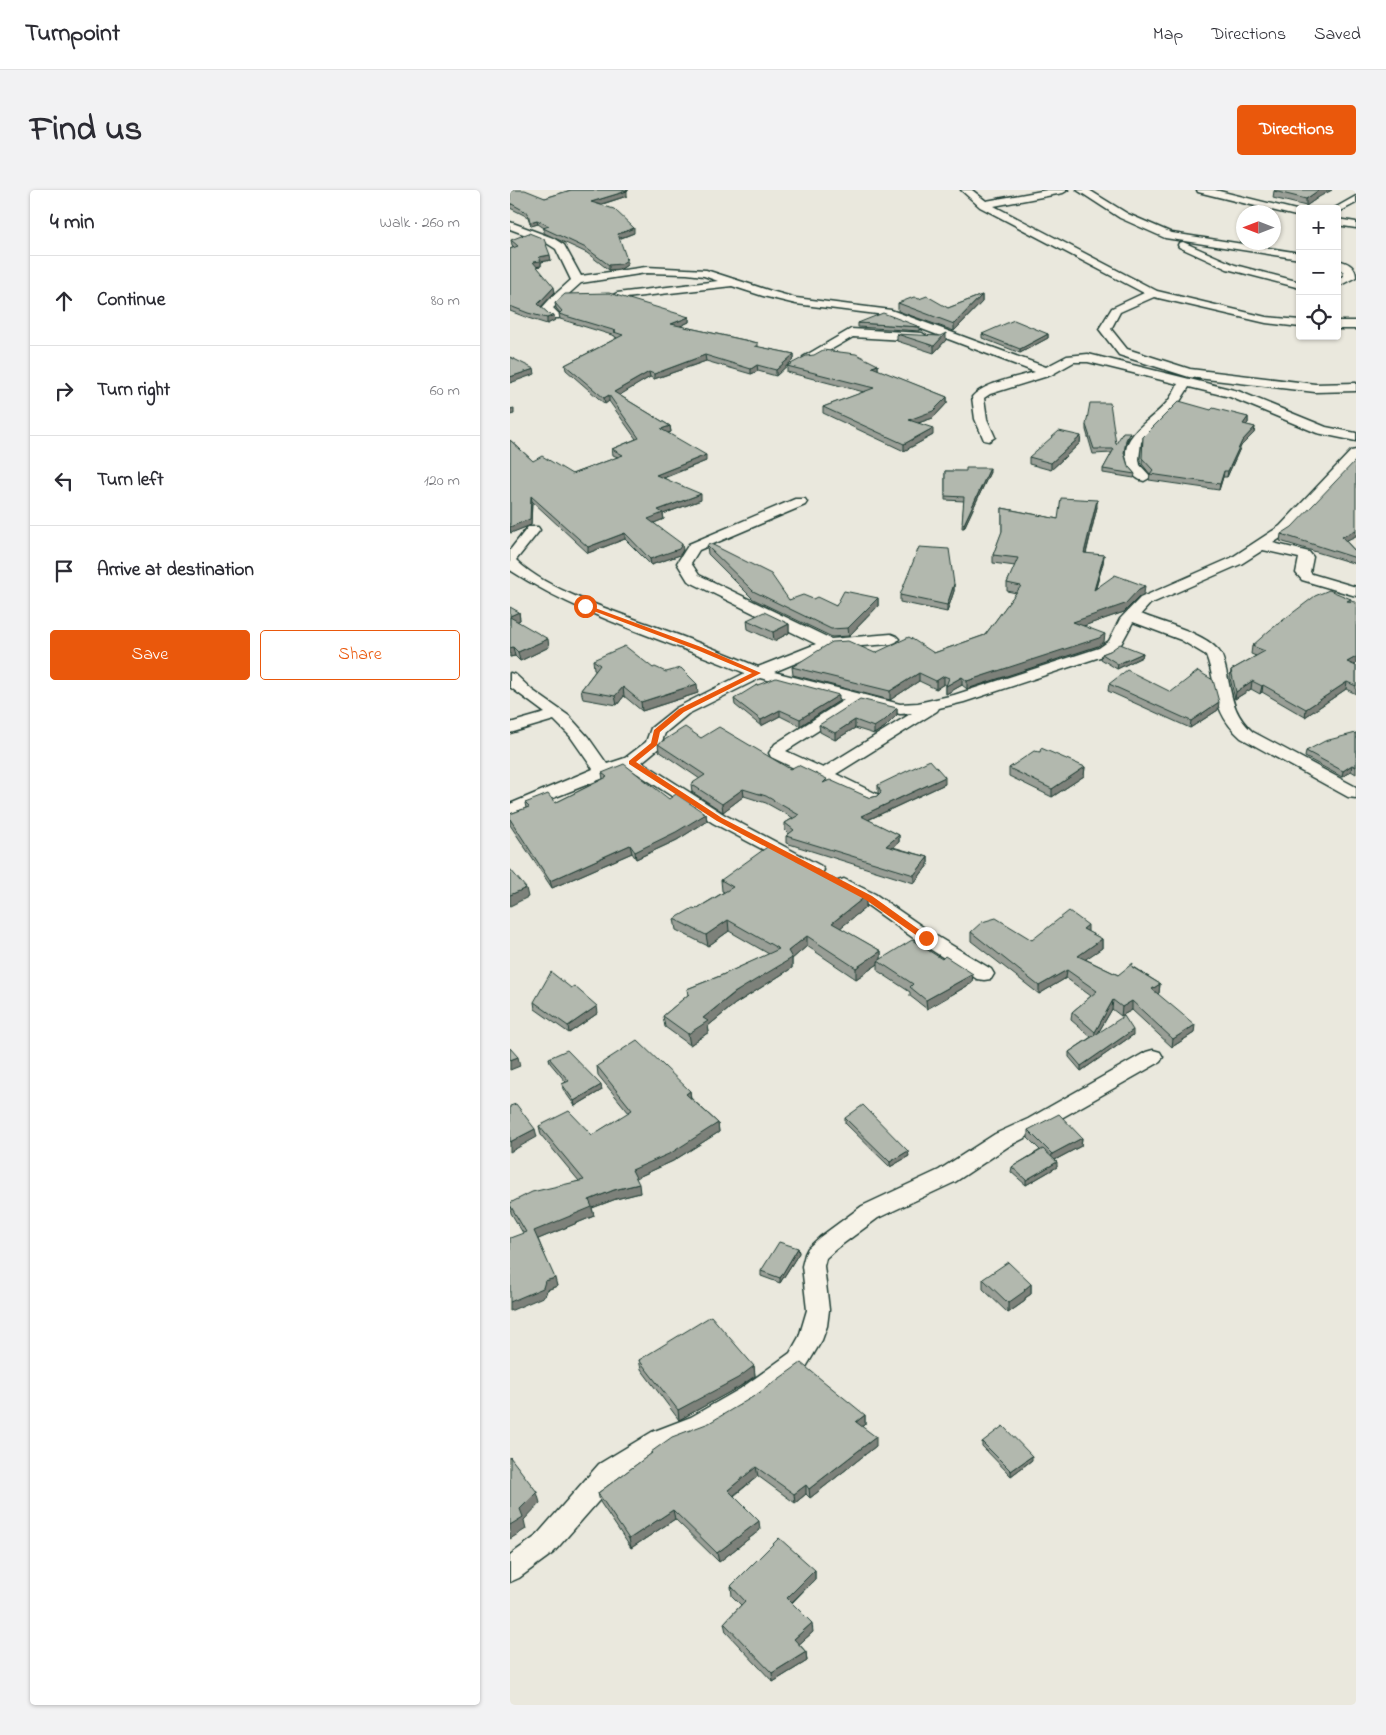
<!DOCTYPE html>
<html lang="en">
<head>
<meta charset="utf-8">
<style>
  body { margin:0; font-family:"Indie Flower",sans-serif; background:#f2f2f3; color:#2b2b33 }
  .controls { position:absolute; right:15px; top:15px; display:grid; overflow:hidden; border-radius:5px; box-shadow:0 1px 4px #0004 }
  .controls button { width:45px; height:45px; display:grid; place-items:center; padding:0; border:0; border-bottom:1px solid #e1e1e2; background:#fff; color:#2b2b33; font:25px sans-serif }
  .compass { position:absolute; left:726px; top:15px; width:45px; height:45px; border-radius:50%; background:#fff; box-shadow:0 1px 4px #0004; rotate:270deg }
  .stop { position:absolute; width:15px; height:15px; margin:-11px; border:4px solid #ea580c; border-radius:50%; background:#fff }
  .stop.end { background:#ea580c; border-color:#fff; box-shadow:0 1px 5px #0008 }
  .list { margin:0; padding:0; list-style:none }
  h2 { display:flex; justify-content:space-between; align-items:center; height:65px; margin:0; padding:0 20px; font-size:21px }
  h2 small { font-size:16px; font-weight:400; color:#7c7c81 }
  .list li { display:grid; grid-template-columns:32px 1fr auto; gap:15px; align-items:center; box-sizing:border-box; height:90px; padding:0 20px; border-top:1px solid #e1e1e2 }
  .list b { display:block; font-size:19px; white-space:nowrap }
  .list em { font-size:16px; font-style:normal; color:#7c7c81 }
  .actions { display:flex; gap:10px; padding:15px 20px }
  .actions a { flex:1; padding:11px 0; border:1px solid #ea580c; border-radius:5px; text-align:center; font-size:18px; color:#ea580c }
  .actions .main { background:#ea580c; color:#fff }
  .icon { flex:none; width:28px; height:28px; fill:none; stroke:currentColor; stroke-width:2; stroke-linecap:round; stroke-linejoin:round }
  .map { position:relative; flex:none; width:846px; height:1515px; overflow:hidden; border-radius:5px }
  header { display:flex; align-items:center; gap:30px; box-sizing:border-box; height:70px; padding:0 25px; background:#fff; border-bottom:1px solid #e1e1e2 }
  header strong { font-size:24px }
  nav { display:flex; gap:28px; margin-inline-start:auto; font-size:18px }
  .intro { display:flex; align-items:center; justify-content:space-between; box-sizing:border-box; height:120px; padding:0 30px }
  h1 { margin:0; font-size:35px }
  .button { padding:12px 22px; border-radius:5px; background:#ea580c; color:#fff; font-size:18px; font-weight:700 }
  main { display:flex; gap:30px; padding:0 30px }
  aside { flex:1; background:#fff; border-radius:5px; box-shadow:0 1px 4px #0004 }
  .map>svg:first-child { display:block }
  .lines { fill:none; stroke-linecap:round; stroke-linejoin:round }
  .minor-casing { stroke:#1f3d34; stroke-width:3 }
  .minor { fill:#f7f3e8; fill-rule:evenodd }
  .wall { fill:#999e96; stroke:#1f3d34 }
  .shaded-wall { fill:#7d817a; stroke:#1f3d34 }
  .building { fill:#b2b8ae; stroke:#1f3d34 }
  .route { fill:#ea580c }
</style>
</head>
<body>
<header>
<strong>Turnpoint</strong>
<nav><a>Map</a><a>Directions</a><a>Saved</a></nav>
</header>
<div class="intro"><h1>Find us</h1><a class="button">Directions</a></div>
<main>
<aside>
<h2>4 min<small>Walk · 260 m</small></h2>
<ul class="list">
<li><svg class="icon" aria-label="ahead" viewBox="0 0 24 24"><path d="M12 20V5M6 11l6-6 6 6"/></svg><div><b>Continue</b></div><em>80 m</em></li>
<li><svg class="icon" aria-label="right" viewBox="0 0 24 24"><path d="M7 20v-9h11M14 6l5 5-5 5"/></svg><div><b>Turn right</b></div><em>60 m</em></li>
<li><svg class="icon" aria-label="left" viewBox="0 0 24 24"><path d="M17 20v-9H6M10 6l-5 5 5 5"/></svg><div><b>Turn left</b></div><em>120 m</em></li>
<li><svg class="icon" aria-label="arrive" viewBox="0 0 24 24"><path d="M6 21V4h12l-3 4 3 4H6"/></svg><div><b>Arrive at destination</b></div></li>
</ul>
<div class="actions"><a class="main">Save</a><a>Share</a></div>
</aside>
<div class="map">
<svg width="846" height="1515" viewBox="0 0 846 1515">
  <rect width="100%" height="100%" fill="#eae8dd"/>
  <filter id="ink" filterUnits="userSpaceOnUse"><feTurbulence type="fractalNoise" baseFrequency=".02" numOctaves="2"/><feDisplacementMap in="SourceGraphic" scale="10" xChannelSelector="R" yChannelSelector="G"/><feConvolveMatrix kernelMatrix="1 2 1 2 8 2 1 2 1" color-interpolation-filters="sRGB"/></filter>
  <g filter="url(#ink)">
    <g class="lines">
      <g class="minor-casing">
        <path id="minor" d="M451,0H462L476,11L537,0H558L553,3L484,16L647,101L756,127L790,130V137L756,133L644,107L610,122L601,139L617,159L680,179L805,194L846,193V201L805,202L679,187L609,165L589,139L602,118L634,103L470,17Z
          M567,0H579L618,24L662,43L790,63V69L655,48L610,28Z
          M687,0H705L790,21V27L688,2Z
          M846,6V13L827,23V19H823Z
          M827,29L846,32V38L827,35Z
          M0,32L43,48L54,55L71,86L136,77L196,80L261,101L286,108L381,120L536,177L557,166L578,164L728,201L816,237L846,243V251L807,243L720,207L679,197L667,216L631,252L629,269L630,275L641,287L634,291C617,287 611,263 620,249C629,234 647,225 658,211C662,206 665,199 668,194L578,172H564L541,185L480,204L474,208L477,229L485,247L479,251L474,250L465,229L462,207C473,193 508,187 525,182L375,125L286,114L253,106L222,96L107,109L101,106L107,103L208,91L194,86L177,84L136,83L71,93L43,118L51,126L49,128H41L31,119L40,109L61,90L46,59L35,52L0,39Z
          M673,52L725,75L790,92V98L717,79L669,57L668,55L669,53Z
          M827,70C837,72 846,76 846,87L827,97V89L834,86V82L827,77Z
          M827,131H846V139H827Z
          M341,139L412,143L418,147L412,151L343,147L303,170L299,171L293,167Z
          M846,260V272L780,342L763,353L799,362L803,367L800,382L802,384L846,397V406L792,390L786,383L789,368L753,360L731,374L640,414L631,424C652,433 692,442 707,459C713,464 714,473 716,480C722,506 722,523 743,542L846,597V608L838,607L731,548C700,520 709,499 696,465L671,450L623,432L610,456L599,464L454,512L429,518L427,521L326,584L367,604L370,608L367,612L361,613L355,612L261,567L259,563L265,554L334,510L250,488L178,524L155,543L150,557L132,572L215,625L311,676L314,680L311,684L305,686L299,684L203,633L119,578L0,625V614L83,579L60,546L44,530L0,543V533L35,523L0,497V483L6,485L22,500L59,526L78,547L97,574L115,568L136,552L141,538L166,518L235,483C156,450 72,427 0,380V360L18,337H28L30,340L6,370C36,400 101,420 141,435C177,448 213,462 248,477L306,454L178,391L167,373L179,354L285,309H295L297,312L295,315L189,360L181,373L189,385L321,449L381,444L386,446L389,449L386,452L381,454L322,458L264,482L390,514L408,513L444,505L589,458L599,451L610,429L630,408L721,368L770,336L841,261ZM350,514L390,524L402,523L313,578L276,561Z
          M334,689L365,704L423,744L481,779L484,784L481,789L474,790L467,789L409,752L353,712L328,699L325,695L328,691Z
          M643,860L650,862L653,867L650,872L532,939L499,956L445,992L368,1028L326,1059L316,1068L314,1076L319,1120L317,1136L312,1150L296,1177L246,1213L199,1241L160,1256L107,1290L43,1363L9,1388L0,1392V1365L25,1347L89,1274L142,1242L181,1227L230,1199L280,1163L289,1147L297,1120L292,1076L295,1064L298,1058L310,1047L352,1016L429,980L485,944L518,929L636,862Z"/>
      </g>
      <use href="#minor" class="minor"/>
    </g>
    <path class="wall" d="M0,0L35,8L61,0H119L115,1L117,6L90,15L124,43L109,49L117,75L111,79L99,80L77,63L34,43V38L28,34L21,36L18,27L0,18Z
      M764,1L809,7L796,16L763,8Z
      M1,50L41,70L31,72V76L27,77L45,102L31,117L45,130L37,134L18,128L0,121V59L4,57L2,55Z
      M472,105V112L444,141L388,121V113L438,118Z
      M45,113L179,127V132L170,136L248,153V157L284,164V169L266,186L248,181L241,184L196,171L144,189L140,187L109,205L160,236L161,242L158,243L196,271L154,288L191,310L153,324L154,329L144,333L173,360L170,365L141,375L115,349L78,363L22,311L21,335L0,343V250L23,271L62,284L108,267L103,265L102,259L126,249L99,211L95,214L56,180L55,175L107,148L105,147V146L50,129L49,124L50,123L46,118Z
      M348,133L410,137V141L348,137Z
      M387,144L436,150L424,163L387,151Z
      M472,144H538V148L510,163L472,148Z
      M368,175V180L437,207V213L423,228L408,233L423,245L394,261L313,223V217L354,202L277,182V176Z
      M701,220L738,227V233L736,235L745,237L744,243L731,256L717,287H713L709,300L639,290L640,284L632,274L633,247Z
      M576,235L606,254L619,247L615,254V264L618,276L625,284L624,288L593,283V279L602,263L583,264L576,240Z
      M571,246L570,253L541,280L519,274V267Z
      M435,281L480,282L454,338H452L454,311L435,310Z
      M587,317L576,364L594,365L593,373L586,398L634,404L629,407L614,422L573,436L594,452L588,456L457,499L452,495L436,504V495L434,494L426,499L409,491L380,510L283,485L282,477L365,463H424L475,445L506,403L497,401V393L505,376L483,373V365L492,342V318L548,329Z
      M771,344L836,351L846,362V374L770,351Z
      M197,356L279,410L303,409L326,416L368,408V416L339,446L322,447L243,409L198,364Z
      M444,394V401L437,422L390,412V405Z
      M841,409L846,474L844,475L846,476V504L836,499L795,527L752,502L750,504L741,499L725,509L720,488L721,480L746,466L741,464L742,456Z
      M9,422L10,430L7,432L39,457L10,471L5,466L0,467Z
      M237,430L279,434V443L264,451L238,439Z
      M600,461L633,463L632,467L607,479L591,469L592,464Z
      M83,470L143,478L188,503L132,521L114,506L107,515L73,509L71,500L86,480L84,479Z
      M599,494L661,502L708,520L680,538L598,501Z
      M224,509L329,511L290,536L270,526L251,536L225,515Z
      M387,518V525L375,537L364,544L345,538L325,550L310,542L309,535Z
      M846,543V584L841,581L832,587L795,567L796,561Z
      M191,548L280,579L317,591L360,608L367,606L369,604L368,603V595L435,594L358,630L389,645V652L383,657L418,667V675L404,693L276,653V646L279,644L275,640V633L283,628L256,613L234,606L213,622L182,602L181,594L190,589L149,561L148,554Z
      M530,562L575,577L574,586L542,607L499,586V578Z
      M92,583L196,624L197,631L167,650L126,669L122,663L42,698L0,635V624L16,618L15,613H45L93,589Z
      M211,690L356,706V717L330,738L371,761V769L462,793L417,819L400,806V802L368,781V774L346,789L297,756L282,769V778L225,814L198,836L199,842L180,855L155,837L153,826L178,805L177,799L210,786L259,764L219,741L198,756L166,740L164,729L186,719L214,702L212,701Z
      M461,742L522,750L578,742L592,749V758L575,769L608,785L623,777L650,794L649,803L647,804L684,843L662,857L622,820L611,826L602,819L588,843L623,845L571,881L559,867V862L581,847L561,830L562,822L581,806L556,788L529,804L461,751Z
      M24,812L88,823L59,843L25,819Z
      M39,868L92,900L65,916L53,899L52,894L56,892L40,873Z
      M87,876L180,901L181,908L208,933L209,942L163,971L126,988L130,1003L106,1009L82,1018L84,1026L28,1049L47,1096L37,1100L35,1106L13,1043L1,1023L0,1013L69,991L31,945L29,936L82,945L119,923L88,885Z
      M335,928L399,966L380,977L335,933Z
      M518,940L572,948L571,956L545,970L547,977L516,995L501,982L502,977L530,960L518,948Z
      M288,1058L289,1063L270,1093L251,1086V1081Z
      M473,1089L521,1094V1104L515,1108V1111L498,1123L473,1099Z
      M129,1170L244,1176L245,1186L229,1197L169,1230L131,1179Z
      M355,1225V1234L352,1237L366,1256L300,1308L296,1304L285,1313L248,1286L224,1306L250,1340L209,1372L165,1329L121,1358L90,1312L88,1303L141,1264V1262Z
      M472,1252L522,1270L501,1286L472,1256Z
      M305,1380V1389L282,1413L303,1442L289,1454L296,1462L297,1471L263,1492L216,1442L214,1433L231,1415L222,1406L221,1396Z"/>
    <path class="shaded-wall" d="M809,0H822L809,7L796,16V9Z
      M117,1V6L82,17L81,12Z
      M27,30L28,34L21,36L20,32Z
      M124,38V43L108,49V44Z
      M40,65L41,70L31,72V76L24,77L23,72L29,67Z
      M117,70V75L111,79L99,80V75Z
      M44,97L45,102L29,119L28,114Z
      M472,105V112L444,141V134Z
      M44,125L45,130L37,134V128Z
      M179,127V132L162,140L161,134Z
      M436,143V150L424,163V156Z
      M538,144V148L510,163V159Z
      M284,164V169L266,186V180Z
      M195,165L196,171L144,189V184Z
      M247,175L248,181L241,184V179Z
      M368,175V182L362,177Z
      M24,179L25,184L0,193V187Z
      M139,182L140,187L105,208L104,202Z
      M99,205V211L95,214L94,208Z
      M437,207V213L423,228L399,236V230Z
      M4,218V224L0,225V219Z
      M738,227V233L732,239L733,234Z
      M160,236L161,242L152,245L151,239Z
      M745,237L744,243L731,256L717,287L718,281L732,251Z
      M423,238V245L394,261V254Z
      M620,242L619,247L615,254L616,250Z
      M571,246L570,253L541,280V273Z
      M196,265V271L147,290L146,285Z
      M480,278V282L454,338V334Z
      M714,281L713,287L709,300L710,294Z
      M191,304V310L153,324L154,329L139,335L138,329L148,320Z
      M21,306L22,311L21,335L1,343L0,337Z
      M587,310V317L574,371V363Z
      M846,340V346L831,353L832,347Z
      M115,343V349L78,363V357Z
      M172,354L173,360L170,365L141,375L140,369Z
      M594,365L593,373L583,407L584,400Z
      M444,394V401L437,422V415Z
      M635,396L634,404L629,407L614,422L562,440L563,432Z
      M368,408V416L339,446L338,438Z
      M9,422L10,430L0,435V426Z
      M279,434V443L264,451L263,442Z
      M595,444L594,452L588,456L457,499V491Z
      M38,449L39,457L10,471L8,462Z
      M3,457L5,466L0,467V458Z
      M633,463L632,467L607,479L608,474Z
      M846,467V474L836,480L837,472Z
      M409,483V491L380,510V501Z
      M434,486V494L426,499V491Z
      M452,487V495L436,504V496Z
      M742,491L741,499L725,509L726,502Z
      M837,492L836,499L795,527L796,519Z
      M187,494L188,503L132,521L131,512Z
      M753,495L752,502L750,504L752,496Z
      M113,497L114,506L107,515L105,506Z
      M329,505V511L290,536V529Z
      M709,512L708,520L680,538L681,531Z
      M387,518V525L375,537L364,544V537Z
      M270,520V526L251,536V530Z
      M345,530V538L325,550V543Z
      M842,575L841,581L832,587L833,581Z
      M575,577L574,586L542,607V599Z
      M435,587V594L351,633V626Z
      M233,599L234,606L213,622L212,614Z
      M196,624L197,631L167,650L126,669L125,662Z
      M389,645V652L377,663L376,656Z
      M120,655L122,663L42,698L40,691Z
      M418,667V675L404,693V685Z
      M16,698L18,707L0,716V705Z
      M356,706V717L323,744L322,733Z
      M218,730L219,741L198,756L196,745Z
      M578,735V743L573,739Z
      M297,746V756L282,769V778L225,814L198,836L199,842L180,855L178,844L193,828Z
      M592,749V758L567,775L568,766Z
      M371,761V772L368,771V774L346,789V778Z
      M557,780L556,788L529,804V796Z
      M463,784L462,793L417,819L416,810Z
      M650,794L649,803L641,808L642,799Z
      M603,810L602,819L584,850L585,842Z
      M622,811V820L611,826L612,817Z
      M87,816L88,823L59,843L58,836Z
      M685,835L684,843L662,857L663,849Z
      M623,840V845L571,881V876Z
      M8,867L10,876L0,880V870Z
      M91,895L92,900L65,916L64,911Z
      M180,901L181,910L176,904Z
      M208,933L209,942L163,971L124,989L122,980Z
      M25,939L27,947L0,962V952Z
      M572,948L571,956L541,972L542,964Z
      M398,961L399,966L380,977V972Z
      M547,972V977L516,995V990Z
      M129,994L130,1003L106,1009L82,1018L84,1026L26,1050L24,1041L79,1010L104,1000Z
      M288,1058L289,1063L270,1093V1088Z
      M45,1088L47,1096L37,1100L35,1106L0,1121V1112L35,1091Z
      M521,1094V1104L515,1108V1111L498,1123V1113Z
      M244,1176L245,1186L229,1197L169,1230L168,1220Z
      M355,1225V1234L346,1241V1232Z
      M366,1247V1256L300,1308L299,1299Z
      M522,1266V1270L501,1286V1281Z
      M246,1277L248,1286L219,1309L218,1300Z
      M296,1295V1304L285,1313L284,1304Z
      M27,1302L30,1313L14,1330L16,1339L0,1349V1335L10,1319Z
      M163,1320L165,1329L121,1358L119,1349Z
      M249,1331L250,1340L209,1372L207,1363Z
      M305,1380V1389L277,1417V1408Z
      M302,1433L303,1442L285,1458L284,1449Z
      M296,1462L297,1471L263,1492L262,1483Z"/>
    <path class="building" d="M0,0H15L35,8L61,0H113L117,1L81,12L104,19L124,38L108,44L117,70L111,74L99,75L76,58L33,38L39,36L27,30L20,32L18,23L0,13Z
      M765,0H809L796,9L764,1Z
      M19,43L34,49L40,65L29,67L31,71L23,72L44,97L28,114L39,124L44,125L37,128L18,123L0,116V59L8,56L1,50Z
      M99,103L179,127L161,134L248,153L245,156L284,164L266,180L247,175L241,179L195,165L144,184L139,182L104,202L160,236L151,239L196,265L146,285L191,304L148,320L153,323L138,329L172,354L169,359L140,369L115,343L78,357L21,306L20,329L0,337V250L23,271L32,266L62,284L113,265L102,259L129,248L99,205L94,208L55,175L113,145L104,142L106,141L49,124L52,121L45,113L55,104Z
      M472,105L444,134L388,113L404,107L409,109L417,106L438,118Z
      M373,123L410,137L348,133Z
      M504,130L538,144L510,159L472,144Z
      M436,143L424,156L387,144L430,146Z
      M313,160L346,164L368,175L362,177L437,207L423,221L399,230L423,238L394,254L313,217L364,198L277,176L296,166L304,165Z
      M0,167L24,179L0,187Z
      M669,211L701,220L703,218L738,227L733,234L745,237L732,251L718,281H714L710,294L640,284L643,280L632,268L633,247Z
      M580,213H600L606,254L613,242H620L616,250L614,263L618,276L625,284L593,279L604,259H584L576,235Z
      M549,241L571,246L541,273L519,267Z
      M846,270V340L832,347L846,362V368L771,344L782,337Z
      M456,278H480L454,334L452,333L454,307L435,306V281H456Z
      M551,308L587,310L574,363L594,365L584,400L605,385L635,396L629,399L615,414L563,432L595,444L589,448L457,491L452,487L436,496L439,488L434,486L426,491L409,483L380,501L282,477L322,452L338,451L365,463L399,447L424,463L475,445L511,396L497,393L508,368L483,365L492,341V318L548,329Z
      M199,353L261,384L279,410L293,405L303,409L307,407L326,416L334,401L368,408L338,438L321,439L243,401L197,356Z
      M409,357L439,359L444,394L437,415L390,405Z
      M819,400L841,409L837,411L846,412V467L837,472L846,476V496L837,492L796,519L753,495L752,496L742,491L726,502L721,480L755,461L742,456L760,440L805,406Z
      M0,417L9,422L0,426Z
      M254,422L279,434L263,442L237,430Z
      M0,427L38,449L8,462L3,457L0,458Z
      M610,454L633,463L608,474L592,464L600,461Z
      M115,456L143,478L145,477L156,482L171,478L187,494L131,512L113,497L105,506L71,500L90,475L83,470Z
      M617,480L661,502L688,481L703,490L709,512L681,531L599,494Z
      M266,488L329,505L290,529L270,520L251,530L224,509L245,496Z
      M350,509L387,518L375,530L364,537L345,530L325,543L309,535Z
      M175,537L191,548L209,537L280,579L288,575L317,589L313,593L320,590L360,608L367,606L371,602L368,595L420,570L435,587L351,626L389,645L376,656L418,667L404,685L276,646L284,640L275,633L289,625L256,606L233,599L212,614L181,594L195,585L148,554Z
      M846,543V577L842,575L833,581L796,561L815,551Z
      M531,558L575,577L542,599L499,578L524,561L530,562Z
      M114,574L159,609L166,604L196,624L166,642L125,662L120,655L40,691L0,629V624L19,617L15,613L38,604L45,613L97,587L92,583Z
      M260,655L356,706L322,733L371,761L346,778L297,746L278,761L282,768L224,803L193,828L198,831L178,844L153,826L179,804L177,799L210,786L269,759L218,730L196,745L164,729L183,718L186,719L223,697L211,690Z
      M0,679L16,698L0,705Z
      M559,721L578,735L573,739L592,749L568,766L608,785L623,773L622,777L650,794L642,799L685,835L663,849L622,811L612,817L603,810L585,842L562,822L587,801L557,780L529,796L461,742L472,732L486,728L522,750Z
      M402,750L432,769L435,766L463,784L416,810L400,797L403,794L368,771Z
      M41,782L61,798L64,796L87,816L58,836L24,812Z
      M614,826L623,840L571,876L559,862Z
      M127,850L180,901L176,904L208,933L161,963L122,980L129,994L104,1000L79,1010L82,1017L24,1041L45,1088L35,1091L33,1098L0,1112V1048L16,1042L0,1015V1013L22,1002L74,990L29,936L59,921L82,945L122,920L87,876Z
      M0,858L8,867L0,870Z
      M57,860L91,895L64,911L52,894L59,891L39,868Z
      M6,914L25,939L0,952V916Z
      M353,915L398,961L380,972L335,928Z
      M549,924L572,948L542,964L518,940Z
      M533,959L547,972L516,990L502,977Z
      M269,1052L288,1058L270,1088L251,1081Z
      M498,1072L521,1094L514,1100L515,1101L498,1113L473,1089Z
      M201,1126L244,1176L228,1188L168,1220L129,1170Z
      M291,1173L355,1225L346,1232L366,1247L299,1299L296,1295L284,1304L246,1277L218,1300L249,1331L207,1363L163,1320L119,1349L88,1303L142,1263L141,1262L162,1247L199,1233L246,1205Z
      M493,1236L522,1266L501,1281L472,1252Z
      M0,1267L27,1302L10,1319L13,1327L0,1335Z
      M269,1348L305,1380L277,1408L302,1433L284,1449L296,1462L262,1483L214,1433L235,1411L221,1396Z"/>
  </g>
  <path class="route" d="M73,415H77L191,457L251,483L174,522L150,542L147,555L126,572L212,628L362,706L418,746V750H413L356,710L207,631L119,574V571L141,553L144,540L169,519L242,483L187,460L73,417Z"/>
</svg>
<div class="controls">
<button>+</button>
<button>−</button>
<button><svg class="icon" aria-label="locate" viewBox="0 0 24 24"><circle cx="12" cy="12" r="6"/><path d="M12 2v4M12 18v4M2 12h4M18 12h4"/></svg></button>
</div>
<svg class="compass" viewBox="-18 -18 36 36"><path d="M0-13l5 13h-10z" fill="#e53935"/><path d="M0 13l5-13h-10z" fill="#7c7c81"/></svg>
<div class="stop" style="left:75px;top:416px"></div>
<div class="stop end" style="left:416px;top:748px"></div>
</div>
</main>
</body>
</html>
